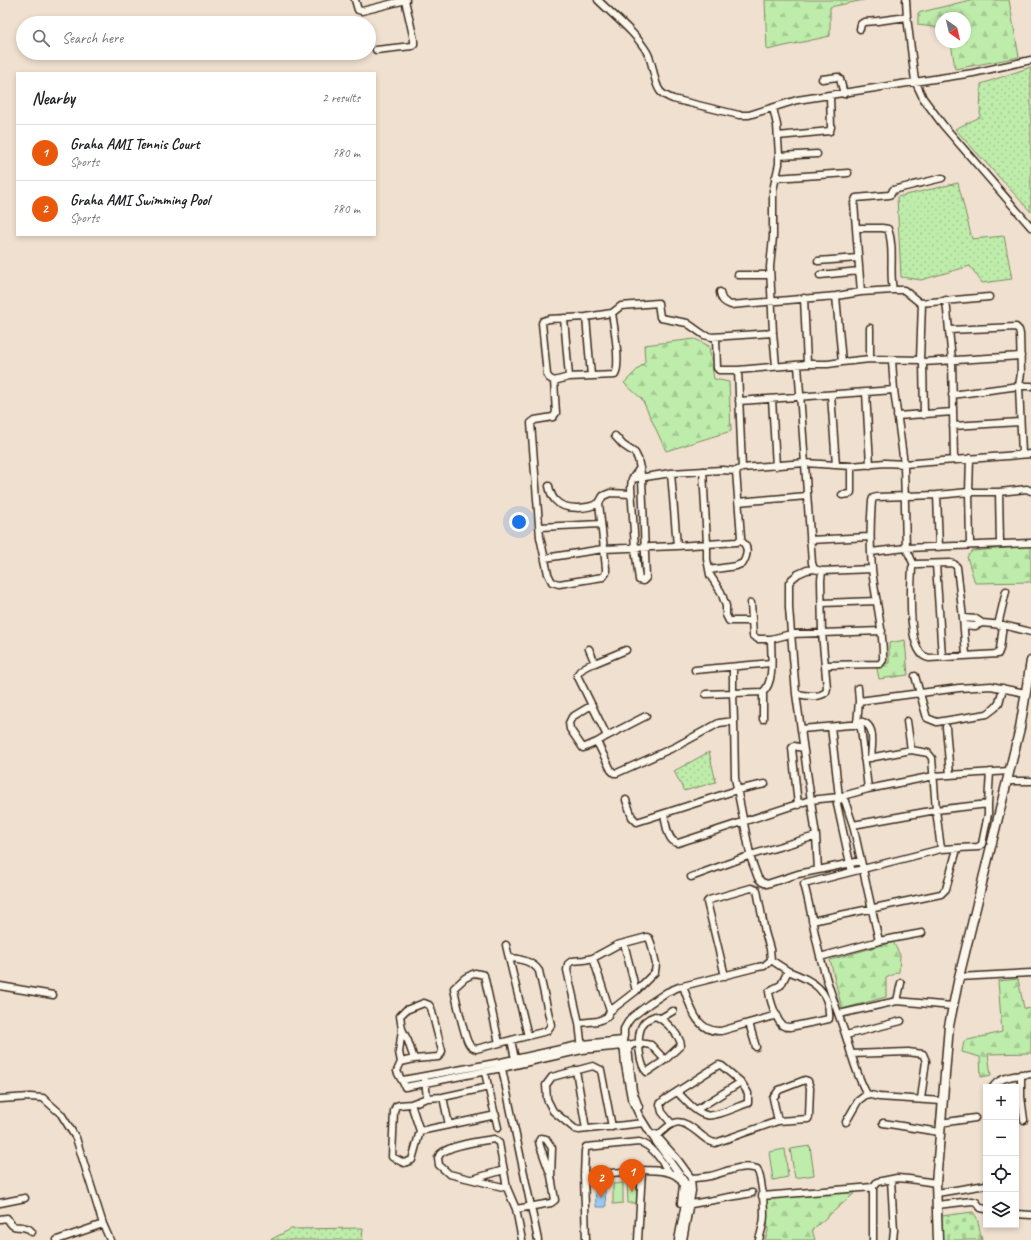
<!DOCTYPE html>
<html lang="en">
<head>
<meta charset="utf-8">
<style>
  body { margin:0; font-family:Caveat,sans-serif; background:#f2f2f2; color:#202124 }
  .controls { position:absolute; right:12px; bottom:12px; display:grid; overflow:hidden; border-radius:0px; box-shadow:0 2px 6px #0003 }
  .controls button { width:36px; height:36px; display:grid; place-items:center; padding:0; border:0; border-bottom:1px solid #e0e0e0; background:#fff; color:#202124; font:20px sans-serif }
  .compass { position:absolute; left:935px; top:12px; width:36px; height:36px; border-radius:50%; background:#fff; box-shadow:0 2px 6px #0003; rotate:146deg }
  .you { position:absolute; left:519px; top:522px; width:14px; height:14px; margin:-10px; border:3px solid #fff; border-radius:50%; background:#1a73e8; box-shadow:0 0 0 6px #1a73e833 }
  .badge { display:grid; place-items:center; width:26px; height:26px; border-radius:50%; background:#ea580c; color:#fff; font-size:13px; font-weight:700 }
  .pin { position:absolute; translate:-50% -33px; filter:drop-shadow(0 1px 2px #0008) }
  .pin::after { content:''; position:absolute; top:21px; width:14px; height:12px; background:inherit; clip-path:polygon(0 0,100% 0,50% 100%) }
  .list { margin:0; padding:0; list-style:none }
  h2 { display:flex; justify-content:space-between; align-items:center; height:52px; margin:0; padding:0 16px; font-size:17px }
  h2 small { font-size:13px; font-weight:400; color:#757577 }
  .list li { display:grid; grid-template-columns:26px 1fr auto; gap:12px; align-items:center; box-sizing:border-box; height:56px; padding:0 16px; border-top:1px solid #e0e0e0 }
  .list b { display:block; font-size:15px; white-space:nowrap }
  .list p { margin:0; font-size:13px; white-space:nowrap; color:#757577 }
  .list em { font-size:13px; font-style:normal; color:#757577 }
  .icon { flex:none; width:22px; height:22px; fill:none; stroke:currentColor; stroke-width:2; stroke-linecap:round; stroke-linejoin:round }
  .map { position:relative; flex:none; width:1031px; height:1240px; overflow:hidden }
  .search { position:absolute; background:#fff; box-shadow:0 2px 6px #0003; left:16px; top:16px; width:360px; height:44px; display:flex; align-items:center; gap:10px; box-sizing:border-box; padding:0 14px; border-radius:22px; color:#757577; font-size:15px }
  .panel { position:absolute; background:#fff; box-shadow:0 2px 6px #0003; left:16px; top:72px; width:360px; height:164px; border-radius:0px }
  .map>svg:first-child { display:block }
  .green { fill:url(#green-dots); stroke:#7c8b64 }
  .forest { fill:url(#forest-firs); stroke:#7c8b64 }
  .cemetery { fill:url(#cemetery-stones); stroke:#7c8b64 }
  .pitch { fill:#beecaa; stroke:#7c8b64 }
  .water { fill:#96ccf4; stroke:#728b9e }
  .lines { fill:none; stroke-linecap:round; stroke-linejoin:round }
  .street-casing { stroke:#3b2a1e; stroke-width:9 }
  .secondary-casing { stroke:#3b2a1e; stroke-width:11 }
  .street { stroke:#fbf7ec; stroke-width:6 }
  .secondary { stroke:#fbf7ec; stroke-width:8 }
</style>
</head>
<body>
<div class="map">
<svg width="1031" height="1240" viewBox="0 0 1031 1240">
  <defs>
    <pattern id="green-dots" width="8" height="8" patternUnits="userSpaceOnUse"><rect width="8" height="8" fill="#beecaa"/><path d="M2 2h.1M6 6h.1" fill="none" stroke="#a4cb92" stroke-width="1.8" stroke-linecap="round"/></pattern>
    <pattern id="forest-firs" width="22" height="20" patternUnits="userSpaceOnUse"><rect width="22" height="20" fill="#beecaa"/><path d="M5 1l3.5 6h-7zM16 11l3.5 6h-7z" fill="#a4cb92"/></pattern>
    <pattern id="cemetery-stones" width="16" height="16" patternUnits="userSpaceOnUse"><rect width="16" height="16" fill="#beecaa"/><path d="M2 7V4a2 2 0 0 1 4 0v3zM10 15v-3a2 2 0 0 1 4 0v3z" fill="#a4cb92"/></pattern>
  </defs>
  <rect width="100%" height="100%" fill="#f0e0cf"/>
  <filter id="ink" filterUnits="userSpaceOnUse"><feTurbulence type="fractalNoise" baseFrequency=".025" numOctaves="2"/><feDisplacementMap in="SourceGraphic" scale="8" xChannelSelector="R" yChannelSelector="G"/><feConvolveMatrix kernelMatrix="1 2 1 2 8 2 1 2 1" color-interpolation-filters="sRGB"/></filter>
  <g filter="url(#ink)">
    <path class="green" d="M1031,67V212L955,129L980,117L981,84Z
      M958,183L972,239L1004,236L1012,279L982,283L970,266L921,280L901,277L897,197Z
      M709,752L716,782L684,791L674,771Z
      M363,1228L362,1240H270L291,1229Z"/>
    <path class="forest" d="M765,0H864L830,7V36L767,50Z
      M970,0H1009L1019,57L955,69L951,42H965V18H941V28L918,25V13Z
      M695,339L709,346L714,379L729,382L731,431L666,451L642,399L624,383L645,362L644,345Z
      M1031,546V582L975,583L967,557L972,551Z
      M905,640L908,675L879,679L876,664L889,663V643Z
      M893,942L900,955L899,972L886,978V997L842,1009L830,960Z
      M1018,979L1024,1008L1031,1009V1053L988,1054L991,1075L981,1077L980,1057L962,1052L964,1041L1002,1032L998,981Z
      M856,1192L812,1230L815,1240H765L768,1231L766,1199Z"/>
    <path class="cemetery" d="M973,1212L977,1218L982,1240H942L941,1216Z"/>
    <path class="pitch" d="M810,1146L814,1175L795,1178L790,1149Z
      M785,1149L788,1177L773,1180L769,1152Z
      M627,1181H636L637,1203H628Z
      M623,1183V1203L613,1204V1184Z"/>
    <path class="water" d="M595,1189H605L606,1207H596Z"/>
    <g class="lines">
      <g class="street-casing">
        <path id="street" d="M355,0L358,10L362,11L406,0
          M598,0C615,17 635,32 647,52C654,64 653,81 660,91C663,95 668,97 673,99L739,115H749L797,100L973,73L1031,60
          M906,0L907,17L915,81L923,98L943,125L1031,227
          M860,29L861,24L864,22L877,21L907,17
          M376,50L412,46L414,45V40L405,0
          M822,79L838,77L840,79L844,94
          M773,108L777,125L779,155V164L773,190V237L770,267L773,333L776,366
          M778,136L830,131L831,127L830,96
          M779,156L817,154
          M775,178L848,173
          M856,228H882L888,229C895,248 889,270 893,290
          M818,261L858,258
          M738,275H770
          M820,275L859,271
          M720,292C721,299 723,302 731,305L836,296L861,292L893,290H904L920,303L989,297
          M861,292L854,203L856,198L889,195L891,194L893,190L942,178
          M836,296L842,362
          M804,298L807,364
          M946,300L952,360L954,459
          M922,303L920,360L923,362L924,415
          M586,317L591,376
          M564,318L569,377
          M949,330L1016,327L1019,330L1020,334L1021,373L1019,386H1031
          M716,338L717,368L719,370H738L807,364H828L842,362L870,359L920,360
          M870,359V328
          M892,360L894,390L904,464L906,548L914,565
          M923,362L1021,356
          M738,370L742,468
          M554,381L569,377L615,375C621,363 614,327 612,313
          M866,392L870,465
          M831,395L836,465
          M952,395L1019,386L1022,454
          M772,399L776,466
          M739,401L894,390
          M897,416L953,412
          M953,426L1020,422
          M615,436L623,445L635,453L638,459L642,479L646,578L643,581L639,580L635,548L631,487L632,479L640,468
          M970,458L969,492L970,545
          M703,471L707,543V559L710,575L721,592L726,606V615L729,621H752
          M671,473L677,546
          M632,479L671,473L722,470L736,471L742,468L805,463L851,466L885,463L904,464L1031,454
          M549,486C550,491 551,496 555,500C564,511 588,509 599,503
          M999,492L1000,544
          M631,494L610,493L603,496L599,503L606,568V573L603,577L559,584L552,582L548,574L540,537L531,423L535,420L553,417L556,413L554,381L549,378L547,375L542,323L543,321L549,319L586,317L612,313L621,306L658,303L660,317L661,318L687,323L704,335L712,337L773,333
          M842,495L850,494L851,492V466
          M937,495L939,547
          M738,502L807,496
          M540,527L601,524
          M810,540L869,537
          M871,552L906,548L1031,543
          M545,558L603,549L677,546L737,542L740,540L741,537L736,471
          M936,564L942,657
          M814,569L807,570L798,574L792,579L789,583V608L796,694L816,836L818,870L861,861
          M709,570L736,566L743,563C748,554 749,546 740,540
          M822,571L872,569
          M751,603L753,636L758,639H771
          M822,603L877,601
          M963,618L976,619L982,623L1003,625L1031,632
          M964,625L975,626L982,623
          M998,625L1006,591
          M589,649L595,663C587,665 581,668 577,675L607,736L597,742L583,748L570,729L569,723L572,717L592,705
          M966,655L963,618L957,567L954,564L950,563L917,564L913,566L912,568C911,586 906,655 929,658L998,654L1000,649L1003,625
          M595,663L626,650
          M826,665L880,664L883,660C884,629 875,600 872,569C870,546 870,525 872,501L873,498L877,497L937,495L969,492H999L1027,489L1031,491
          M695,670L771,663
          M915,676L927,718L937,722L987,714L995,708L999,703L1003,688
          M763,692V719
          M706,694L733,693V667
          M796,694C807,695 818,699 826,692L827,688L822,633L821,580L822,571L814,569L812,563L798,365
          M859,701L959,688L991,686L1025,693
          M734,721L735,778L751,859L758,878L762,882L767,884L798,874L818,870
          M857,721C877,722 872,743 871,758
          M907,721L911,750L928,753L932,758L936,810L941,849
          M857,724L859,701L858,688
          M831,727L839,797L837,804L851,868
          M946,727L950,775
          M801,729L850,725H856L861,728L868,789
          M607,736L646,716
          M597,742L611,770L614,773H617L677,746L719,723L734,721L733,693L763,692C775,682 771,654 771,639L791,634L882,631
          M864,759L911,750
          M1007,781H1031
          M839,797L845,801L853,825L879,941
          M626,800L632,817L637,822L737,790L765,784
          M988,804L990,772
          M798,805L792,748L794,746L803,748
          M664,814C666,823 667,842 678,843L810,800L839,797L868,789L934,776L1009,771
          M853,825L936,810L988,804V814L982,844L978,847L941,849L804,884C812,912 815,942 824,970C830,993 839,1014 846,1037C852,1056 857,1077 867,1094
          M691,877L751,855L816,836
          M812,921L941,894L946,889L957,849
          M624,943L636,991
          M506,945L509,958
          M820,957L879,941L922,933
          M593,958L610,1011
          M788,971C812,980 831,990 829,1019L790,1027C786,1027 783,1027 781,1024C776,1018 770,1000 769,992L773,989L781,985Z
          M725,976L707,902L709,900L751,888L757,890L765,932L770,949L771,960
          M959,977L1031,973
          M901,983L897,1001L952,1006
          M0,986L53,995
          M683,986C690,1005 696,1033 721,1031L777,1015
          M839,1014L897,1001
          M655,1016C665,1020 680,1035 681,1045L665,1060L647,1072C639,1065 637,1038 641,1028C643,1021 649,1018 655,1016Z
          M661,1018L673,1011
          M579,1023L598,1021L607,1017L610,1011L636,991L655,972L656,964L651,943L649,938L647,937L617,945L593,958L584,960L572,961L568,964L567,970L579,1023L582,1050
          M749,1023L756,1047
          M402,1029L408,1041L414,1059
          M846,1035L901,1021
          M511,1040L515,1059
          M499,1043L484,975L475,973L465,978L454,988C455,995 465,1039 469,1044C471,1047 473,1048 476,1049L547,1031L551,1025L539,971C534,962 519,958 509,958L528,1036
          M633,1044L628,1048L633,1091L639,1107
          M851,1054L908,1052L923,1054L926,1061L921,1099
          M401,1062L414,1059L438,1057L441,1054L442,1051L431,1008L429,1005L424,1003L406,1010L400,1016L402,1029L399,1052L401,1062L397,1071C399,1077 403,1081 405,1087L502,1068L582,1050L623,1046L639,1043L651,1045L665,1060
          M501,1064L538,1240
          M576,1070L586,1129
          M1021,1074V1097L1024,1120
          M486,1077L498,1128
          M403,1080L501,1062L583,1044L623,1040
          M425,1080L427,1098
          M993,1087C1000,1076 1019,1075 1031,1074
          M677,1092C685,1099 695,1113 706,1115C714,1118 739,1106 748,1103V1093L741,1082L696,1110
          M443,1097L449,1125
          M0,1099L30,1097L43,1098L61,1114L76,1138L103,1224L110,1240
          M411,1104L420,1131L412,1160L404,1163L392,1157L394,1111L396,1106L399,1105L411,1104L427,1098L443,1097L489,1087
          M846,1122L858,1101L867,1094L879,1097L942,1101
          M671,1123L662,1112L660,1104L664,1100L717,1066L719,1065L722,1066L741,1082
          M883,1123L939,1132
          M940,1123L975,1118
          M612,1127L601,1070L593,1066L552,1077L546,1085L547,1099L553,1111L575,1129L579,1130L644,1123
          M420,1131L496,1115
          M655,1134L678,1160L691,1178L692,1191L683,1240
          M654,1139C675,1120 677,1115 701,1135C706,1139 709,1142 715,1143L778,1121L808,1119L809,1117L810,1088L808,1081L805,1080L779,1090L773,1098L778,1121
          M584,1175L585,1151L586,1147L639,1142C654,1146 661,1161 669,1172
          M691,1178C697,1178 704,1177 710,1176C724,1173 742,1163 757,1169C762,1178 764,1205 764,1215C764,1224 761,1232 759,1240
          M473,1179L504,1170
          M891,1180L894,1230L893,1240
          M507,1188L449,1174L439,1165L438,1158L440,1154C450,1145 480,1141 494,1139L499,1143L507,1188L516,1209L522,1240
          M937,1193L986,1185
          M762,1196L873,1187
          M0,1203L25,1198
          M686,1205L752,1193
          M937,1205L972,1201L976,1202L981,1208L986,1209
          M516,1209L551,1203L555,1200L551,1176L540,1146L539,1141L541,1138L546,1139L552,1148L551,1176
          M1016,1214L1031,1215
          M0,1219L7,1218C15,1232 16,1224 26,1228C29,1228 30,1230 32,1232
          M57,1240L103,1224
          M586,1240L584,1175H592C612,1174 652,1166 670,1173C676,1175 681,1179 683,1185L681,1203
          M638,1240L642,1171
          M678,1240L688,1188L687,1185L654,1139L639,1115L631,1098L625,1065L623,1040L624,1036V1029L628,1022L632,1017L649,1004L667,992L679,987L758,967L764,966L771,960L788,971
          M873,1240V1187L877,1182L897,1178L909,1179L936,1183"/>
      </g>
      <g class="secondary-casing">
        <path id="secondary" d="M938,1240L936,1183L949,1026L959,977L1020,728L1031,661"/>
      </g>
      <use href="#street" class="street"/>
      <use href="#secondary" class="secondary"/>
    </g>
  </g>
</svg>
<div class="controls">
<button>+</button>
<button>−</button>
<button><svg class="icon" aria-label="locate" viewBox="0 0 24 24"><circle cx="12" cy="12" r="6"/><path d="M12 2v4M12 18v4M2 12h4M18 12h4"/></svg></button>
<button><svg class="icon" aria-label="layers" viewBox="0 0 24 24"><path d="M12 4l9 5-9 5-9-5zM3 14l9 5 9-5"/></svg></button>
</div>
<svg class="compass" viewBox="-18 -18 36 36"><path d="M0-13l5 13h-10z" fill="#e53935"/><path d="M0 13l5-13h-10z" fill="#757577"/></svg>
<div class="you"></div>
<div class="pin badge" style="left:632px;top:1192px">1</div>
<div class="pin badge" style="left:601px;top:1198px">2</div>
<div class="search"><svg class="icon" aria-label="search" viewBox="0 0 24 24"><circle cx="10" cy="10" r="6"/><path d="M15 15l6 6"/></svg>Search here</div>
<section class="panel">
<h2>Nearby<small>2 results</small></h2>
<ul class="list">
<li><span class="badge">1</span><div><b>Graha AMI Tennis Court</b><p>Sports</p></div><em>780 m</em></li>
<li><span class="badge">2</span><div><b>Graha AMI Swimming Pool</b><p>Sports</p></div><em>780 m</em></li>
</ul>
</section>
</div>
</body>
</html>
